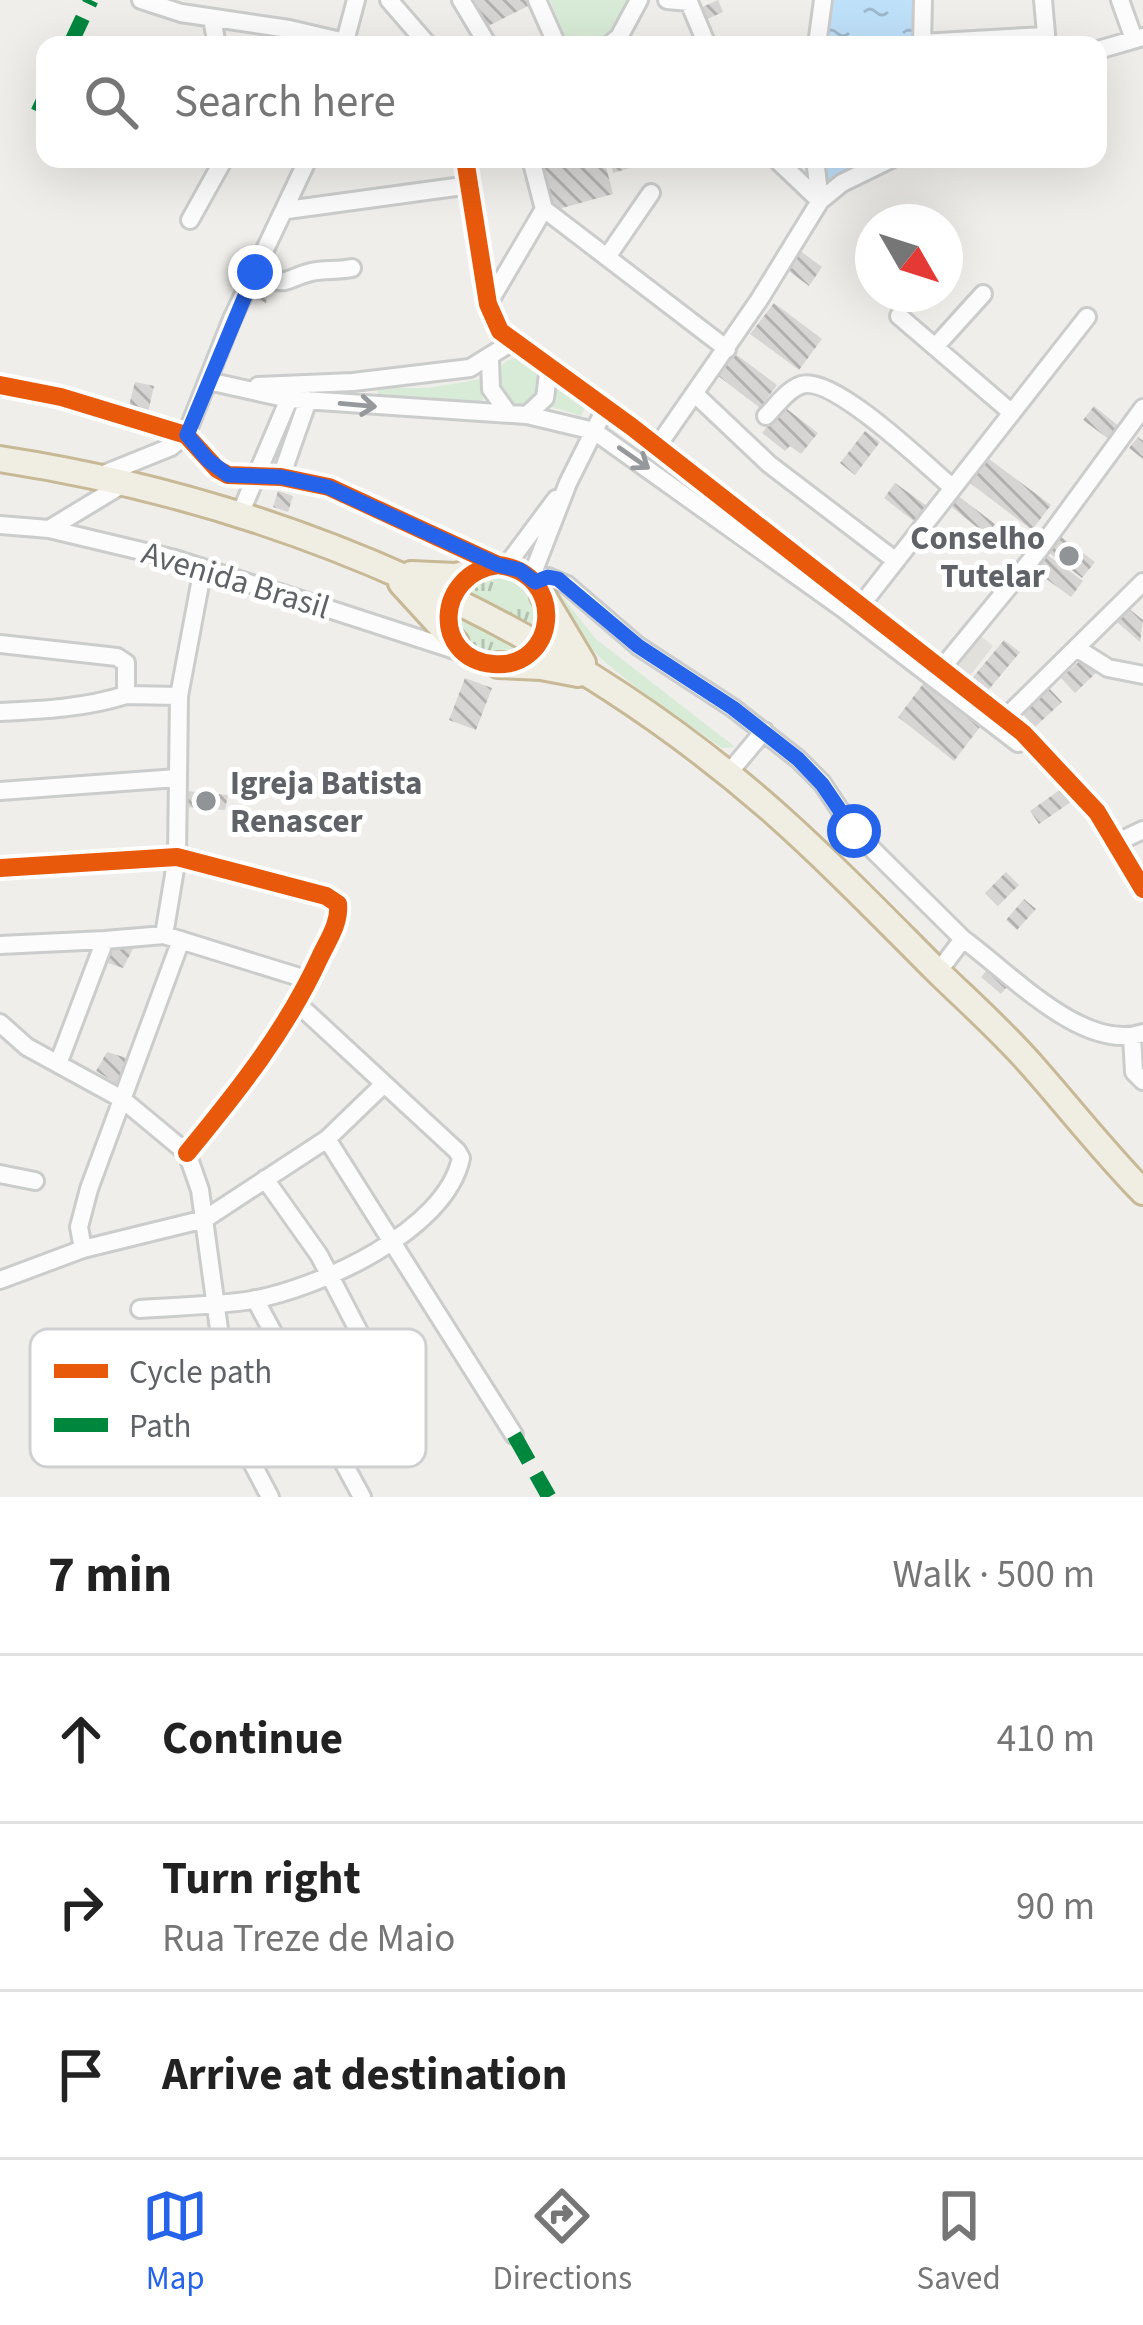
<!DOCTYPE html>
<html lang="en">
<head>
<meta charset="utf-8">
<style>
  body { margin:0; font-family:"Source Sans 3",sans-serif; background:#f6f6f6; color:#222 }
  .compass { position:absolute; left:855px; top:204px; width:108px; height:108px; border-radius:50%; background:#fff; box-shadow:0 12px 48px #0002; rotate:129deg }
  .stop { position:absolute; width:36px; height:36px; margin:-27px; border:9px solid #2563eb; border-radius:50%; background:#fff }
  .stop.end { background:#2563eb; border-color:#fff; box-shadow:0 3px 12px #0008 }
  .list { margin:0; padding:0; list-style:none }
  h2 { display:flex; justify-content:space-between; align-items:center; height:156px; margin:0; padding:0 48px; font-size:51px }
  h2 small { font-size:39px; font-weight:400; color:#767676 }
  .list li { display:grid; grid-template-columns:78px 1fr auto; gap:36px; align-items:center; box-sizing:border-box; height:168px; padding:0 48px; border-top:3px solid #e0e0e0 }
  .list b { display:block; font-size:45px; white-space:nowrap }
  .list p { margin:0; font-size:39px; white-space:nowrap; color:#767676 }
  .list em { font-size:39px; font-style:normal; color:#767676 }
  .icon { flex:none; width:66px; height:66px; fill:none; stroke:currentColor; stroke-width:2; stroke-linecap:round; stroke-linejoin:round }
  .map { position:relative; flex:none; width:1143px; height:1497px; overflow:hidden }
  .search { position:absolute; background:#fff; box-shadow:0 12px 48px #0002; left:36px; right:36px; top:36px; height:132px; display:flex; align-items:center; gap:30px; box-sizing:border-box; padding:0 42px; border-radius:24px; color:#767676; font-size:45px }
  .sheet { height:660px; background:#fff }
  nav { display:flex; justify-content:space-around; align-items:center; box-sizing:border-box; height:168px; border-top:3px solid #e0e0e0; background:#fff; font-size:33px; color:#767676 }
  nav a { display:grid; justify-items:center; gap:6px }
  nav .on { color:#2563eb }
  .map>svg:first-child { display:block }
  .education { fill:#e2e0da }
  .grass { fill:url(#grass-tufts) }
  .park { fill:#d8ebd6 }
  .water { fill:url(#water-ripples) }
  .building { fill:url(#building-back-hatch) }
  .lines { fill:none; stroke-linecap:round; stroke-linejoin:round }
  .minor-casing { stroke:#cbcccc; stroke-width:22 }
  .highway-casing { stroke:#c8b996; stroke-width:30 }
  .minor { stroke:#fdfcfc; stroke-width:16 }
  .highway { stroke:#f0ede3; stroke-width:24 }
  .quiet { stroke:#00873e; stroke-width:15; stroke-dasharray:30 15; stroke-linecap:butt }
  .cycleway-casing { stroke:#fff; stroke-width:26 }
  .cycleway { stroke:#e8590c; stroke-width:18 }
  .oneway { stroke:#96999c }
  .route { stroke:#2563eb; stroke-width:15 }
  .poi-dot { fill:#919496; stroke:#fff; stroke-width:4.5 }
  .labels { text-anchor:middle; stroke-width:10; stroke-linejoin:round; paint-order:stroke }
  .poi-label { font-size:33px; font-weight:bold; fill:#5f6368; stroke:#fff; text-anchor:end }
  .street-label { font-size:33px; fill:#5f6368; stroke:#fff }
  .key { fill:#fff; stroke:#cfd0d2; stroke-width:3 }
  .key-label { font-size:33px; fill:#5f6368 }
</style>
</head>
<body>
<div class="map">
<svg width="1143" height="1497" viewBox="0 0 1143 1497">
  <defs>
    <pattern id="grass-tufts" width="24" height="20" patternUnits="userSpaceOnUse" patternTransform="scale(3)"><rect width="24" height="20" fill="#d8ebd6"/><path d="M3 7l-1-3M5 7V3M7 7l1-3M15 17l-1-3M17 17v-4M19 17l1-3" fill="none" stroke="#b2c2b1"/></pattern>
    <pattern id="water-ripples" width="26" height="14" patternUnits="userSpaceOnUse" patternTransform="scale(3)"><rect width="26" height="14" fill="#bfe0f9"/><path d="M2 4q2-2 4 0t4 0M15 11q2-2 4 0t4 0" fill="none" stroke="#9eb9cd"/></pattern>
    <pattern id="building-back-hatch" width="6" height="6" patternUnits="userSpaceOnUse" patternTransform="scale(3)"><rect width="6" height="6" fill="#d6d5d3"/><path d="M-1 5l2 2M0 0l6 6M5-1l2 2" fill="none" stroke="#b1b0af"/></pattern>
  </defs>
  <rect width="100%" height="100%" fill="#efeeea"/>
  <path class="education" d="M978,634L993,646L969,677L954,664Z"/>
  <path class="grass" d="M497,570L524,578L538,603L534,631L464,594Z
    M552,584L596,639L735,747L722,748C674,712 557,644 552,584Z
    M457,609L527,643L510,657H479L457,638Z"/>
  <path class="park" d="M550,0H630L612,38L568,45Z
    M495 382a24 24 0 1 1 48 0a24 24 0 1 1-48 0Z
    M482,379L483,405L378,400V388H428Z
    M553,383L587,404L581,416L546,405Z"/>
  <path class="water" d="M831,0H918L915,45H826Z
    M824,159H872L826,186Z"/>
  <path class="building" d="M475,0H530L532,4L486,27L471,2Z
    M718,0L723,12L703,21L698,9Z
    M537,159H604L613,194L551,211Z
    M610,159H657V160L613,173Z
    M799,250L822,267L809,286L786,269Z
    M253,284L268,292L266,303L248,296Z
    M774,303L822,339L799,370L750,334Z
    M733,352L777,385L760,408L717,375Z
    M135,382L154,386L147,417L127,413Z
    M783,406L818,433L801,454L790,446L785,451L762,433Z
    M1094,406L1120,427L1110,440L1083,420Z
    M865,431L880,442L855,475L840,463Z
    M1138,437L1143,441V459L1129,448Z
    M985,456L1051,505L1032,530L966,480Z
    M895,483L927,506L915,522L884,498Z
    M278,491L293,496L288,512L273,507Z
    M957,495L995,524L987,535L949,505Z
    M1056,533L1095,562L1082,578L1044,549Z
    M1042,551L1083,581L1071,597L1030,567Z
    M1128,608L1143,620L1140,642L1117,622Z
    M1004,640L1020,652L985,694L969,682Z
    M1082,659L1096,673L1075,693L1061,678Z
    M465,678L492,688L476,730L449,720Z
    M926,680L983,723L954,761L898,717Z
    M1047,686L1062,702L1035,727L1020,711Z
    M1061,789L1071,802L1039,824L1030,811Z
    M186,791L228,795L225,810L185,807Z
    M1006,872L1019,885L998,906L985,893Z
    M1024,899L1036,909L1017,930L1006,920Z
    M109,944L135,945L123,968L102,961Z
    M991,965L1011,982L1001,994L981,977Z
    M107,1052L130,1059L119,1085L96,1071Z"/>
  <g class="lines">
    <g class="minor-casing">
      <path id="minor" d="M141,0L181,13L289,29L345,42
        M389,0L428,45
        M461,0L488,45
        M537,0L557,45
        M667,0L689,2L707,45
        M1043,0L1047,45
        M1120,0L1134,39
        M212,19L217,45
        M921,43L1045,36
        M344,45L356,0
        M609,45L619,37L639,0
        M817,45L823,0
        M922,45L923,0
        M1098,50L1143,37
        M465,159L488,304L500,331L632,427L1023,733L1097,812L1143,889
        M531,159L544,209L727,349
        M776,159L820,201
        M815,159L820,201
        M287,210L470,185
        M190,220L224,159
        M607,257L651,193
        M255,273C293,288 279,280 311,272C324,269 338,271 352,268
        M488,304L544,209
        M899,316L1012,413
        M935,347L983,294
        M490,360L491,389L508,413
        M208,381L289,399L527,415L594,431L842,608L1018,743
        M0,385L61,397L186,435L217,469L228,475L281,477L329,487L498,565C543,571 562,618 531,652
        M258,386L353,382L470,368L512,342
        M695,394L769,464L896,561
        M527,415L545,398L549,366
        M766,416C776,406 787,390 801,385C833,374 927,466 953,488
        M657,447L759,300L820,201L842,183L891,159
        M99,476L171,447L186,435L232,319L308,159
        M281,477L308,400
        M240,514L289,399
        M0,525L49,529L175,559L461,652
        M49,529L125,483
        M498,565C424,574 438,676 508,663
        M506,566L556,499
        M531,578L568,483L606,407
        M535,582L548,577L567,585L638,646L733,708L798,759L822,783L854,831L963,939
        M862,604L1087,317
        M0,644L117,657L126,663V695C85,708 43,710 0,712
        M1078,649L1108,668L1143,675
        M942,668L1039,550L1143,408
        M126,695L179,696
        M1005,718L1143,582
        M727,775L764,731
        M0,791L177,778
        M1118,842L1143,830
        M0,868L177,857L326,896L338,904C340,923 328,940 320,957C286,1031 238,1091 187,1153
        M164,935L177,857L179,696L203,568
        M105,940L164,935L309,980
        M0,945L105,940L58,1064
        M938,972L963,939C1009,972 1083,1053 1143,1033
        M0,1023L27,1047L122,1099L187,1153L200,1190L230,1410L237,1434L270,1497
        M1132,1036L1134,1072L1143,1081
        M327,1139L514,1435
        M0,1174L35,1181
        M83,1249L79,1227L89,1189L181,940
        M0,1280L83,1249L205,1219L327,1139L383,1085
        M255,1299L362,1497
        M140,1309C177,1306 216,1306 252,1300C319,1288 446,1231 461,1158L457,1151L298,1004
        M237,1434C273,1424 358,1390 370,1353L319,1255L265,1179"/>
    </g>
    <g class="highway-casing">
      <path id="highway" d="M0,459C281,502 553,620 769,808C828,860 883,917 939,973C971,1004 1006,1035 1035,1069C1071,1110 1105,1153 1143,1192
        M411,574L456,576L474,571
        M401,583L456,643
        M543,596L583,663
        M498,665L541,667L578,674"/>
    </g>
    <use href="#minor" class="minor"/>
    <use href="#highway" class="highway"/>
    <path class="quiet" d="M70,45L91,0
      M38,112L45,97
      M514,1435L549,1497"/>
    <g class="cycleway-casing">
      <path id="cycleway" d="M465,159L488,304L500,331L632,427L1023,733L1097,812L1143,889
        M0,385L61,397L186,435L217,469L228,475L281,477L329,487L498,565C568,573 558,670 493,664C431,659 435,573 498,565
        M0,868L177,857L326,896L338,904C340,923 328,940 320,957C286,1031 238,1091 187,1153"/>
    </g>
    <use href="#cycleway" class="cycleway"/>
  </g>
  <defs><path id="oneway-shaft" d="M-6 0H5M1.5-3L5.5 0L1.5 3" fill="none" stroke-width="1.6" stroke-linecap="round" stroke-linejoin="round" transform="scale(3)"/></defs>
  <g class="oneway">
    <use href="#oneway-shaft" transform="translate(358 405) rotate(5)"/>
    <use href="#oneway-shaft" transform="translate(634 458) rotate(35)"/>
  </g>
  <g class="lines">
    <path class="route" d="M255,272L187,435L208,460L228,475L281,477L328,487L498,565L520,570L535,582L548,577L558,579L638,646L733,708L798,759L822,784L854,831"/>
  </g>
  <g class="poi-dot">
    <circle cx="1069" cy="556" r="12"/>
    <circle cx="206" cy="801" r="12"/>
  </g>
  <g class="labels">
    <g class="poi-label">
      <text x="1045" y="549">Conselho<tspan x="1045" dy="38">Tutelar</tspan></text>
      <text x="230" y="794" text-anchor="start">Igreja Batista<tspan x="230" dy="38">Renascer</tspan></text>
    </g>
    <g class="street-label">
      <text transform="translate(236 579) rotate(17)" y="12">Avenida Brasil</text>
    </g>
  </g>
  <rect x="30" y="1329" width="396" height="138" rx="18" class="key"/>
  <rect x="54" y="1364" width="54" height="14" fill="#e8590c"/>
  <rect x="54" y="1418" width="54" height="14" fill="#00873e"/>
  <g class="key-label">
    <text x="129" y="1383">Cycle path</text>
    <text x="129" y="1437">Path</text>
  </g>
</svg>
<svg class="compass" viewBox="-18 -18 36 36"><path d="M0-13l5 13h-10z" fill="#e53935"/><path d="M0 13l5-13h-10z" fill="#767676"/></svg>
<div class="stop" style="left:854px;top:831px"></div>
<div class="stop end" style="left:255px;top:272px"></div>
<div class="search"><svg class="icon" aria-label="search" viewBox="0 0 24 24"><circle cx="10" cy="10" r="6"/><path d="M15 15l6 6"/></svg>Search here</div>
</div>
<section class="sheet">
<h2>7 min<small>Walk · 500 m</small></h2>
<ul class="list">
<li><svg class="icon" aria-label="ahead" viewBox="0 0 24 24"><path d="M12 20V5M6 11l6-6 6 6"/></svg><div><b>Continue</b></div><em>410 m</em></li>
<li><svg class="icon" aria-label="right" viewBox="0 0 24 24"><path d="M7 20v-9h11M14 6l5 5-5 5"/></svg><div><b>Turn right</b><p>Rua Treze de Maio</p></div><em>90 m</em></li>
<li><svg class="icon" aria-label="arrive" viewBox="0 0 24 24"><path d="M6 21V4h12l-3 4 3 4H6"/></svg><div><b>Arrive at destination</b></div></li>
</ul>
</section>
<nav>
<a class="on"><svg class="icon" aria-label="map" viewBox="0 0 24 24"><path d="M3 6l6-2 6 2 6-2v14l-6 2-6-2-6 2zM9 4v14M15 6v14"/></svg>Map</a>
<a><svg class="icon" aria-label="directions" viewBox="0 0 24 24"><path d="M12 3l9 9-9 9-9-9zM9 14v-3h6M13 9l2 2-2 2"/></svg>Directions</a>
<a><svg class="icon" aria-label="saved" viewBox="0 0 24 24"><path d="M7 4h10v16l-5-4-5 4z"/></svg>Saved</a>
</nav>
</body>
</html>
